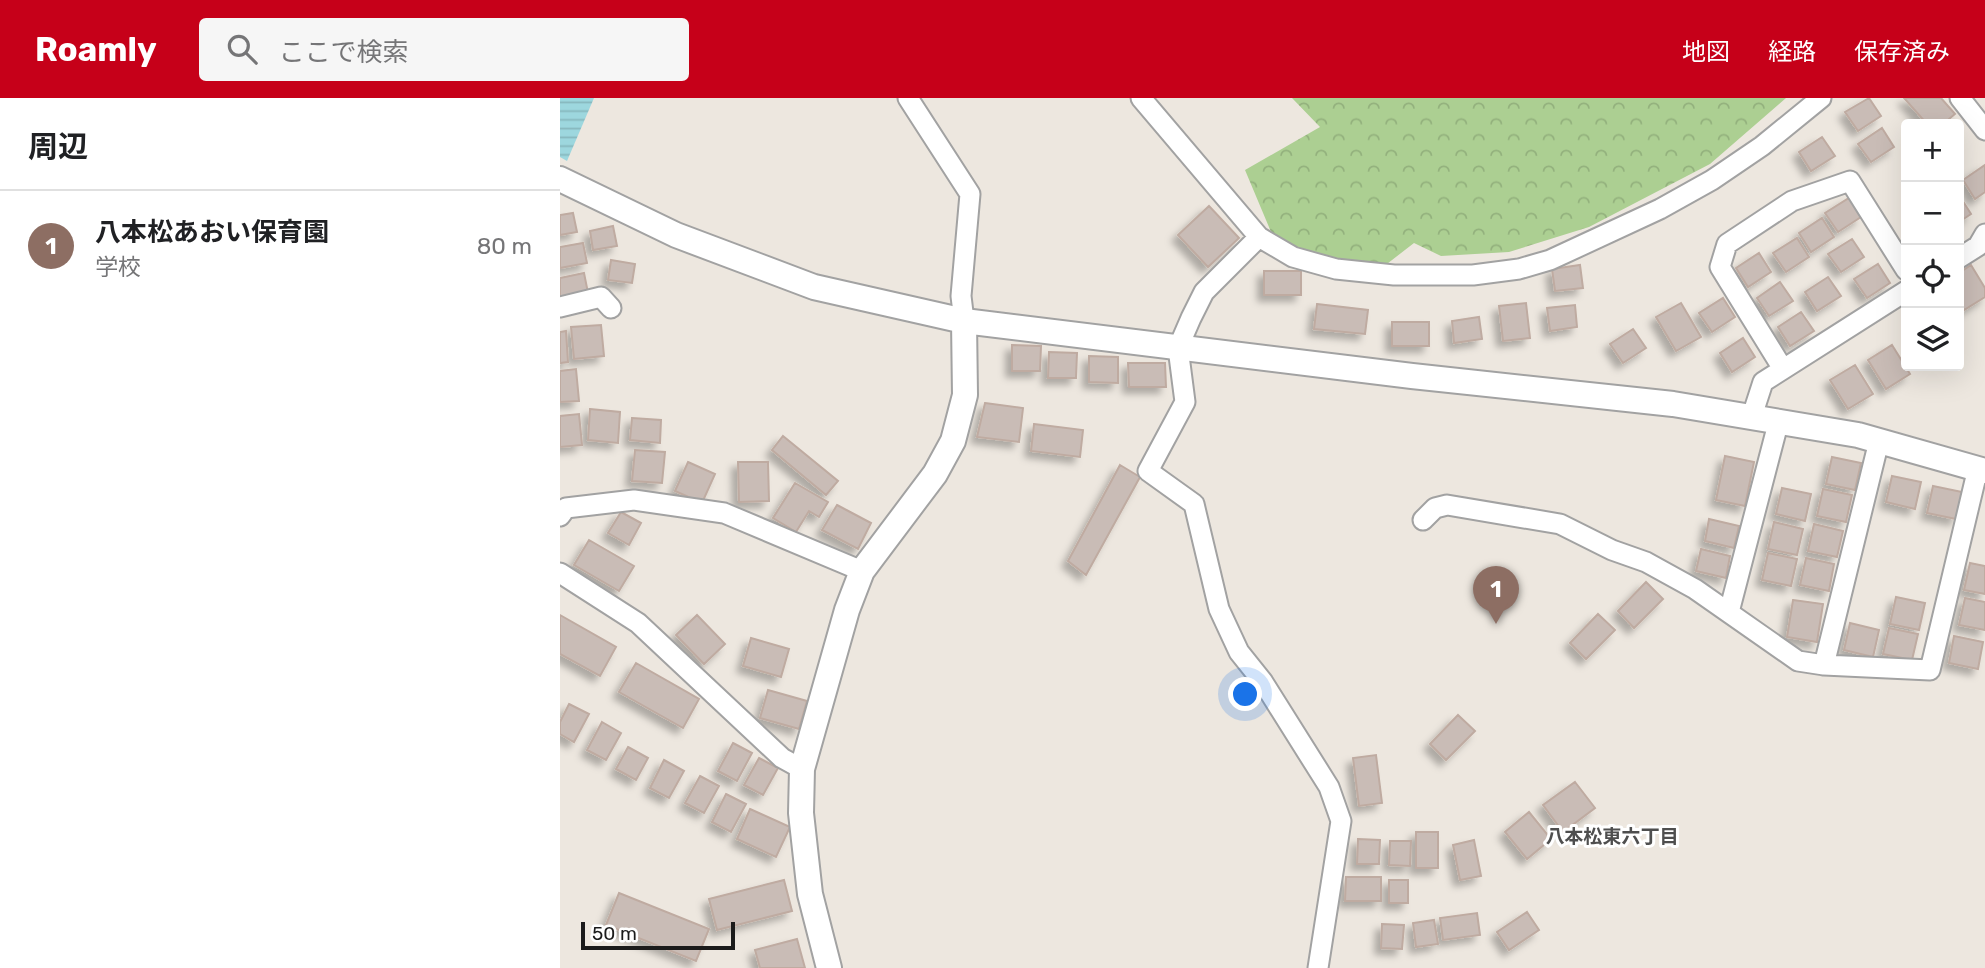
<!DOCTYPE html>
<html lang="ja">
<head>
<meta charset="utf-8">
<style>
  body { margin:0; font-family:Rubik,"Noto Sans JP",sans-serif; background:#f6f6f6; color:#202124 }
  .controls { position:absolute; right:21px; top:21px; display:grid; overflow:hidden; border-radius:7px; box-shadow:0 7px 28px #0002 }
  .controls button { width:63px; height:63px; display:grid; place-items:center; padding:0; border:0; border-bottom:2px solid #e0e0e0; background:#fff; color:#202124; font:35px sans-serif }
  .scale { position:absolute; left:21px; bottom:18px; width:154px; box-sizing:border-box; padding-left:7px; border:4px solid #1b1b1b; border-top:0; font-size:19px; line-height:24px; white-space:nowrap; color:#1b1b1b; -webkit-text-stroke:5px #fff; paint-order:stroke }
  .you { position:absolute; left:686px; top:597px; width:24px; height:24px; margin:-18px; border:5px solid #fff; border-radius:50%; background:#1a73e8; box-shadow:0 0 0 10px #1a73e833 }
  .badge { display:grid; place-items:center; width:46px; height:46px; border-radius:50%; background:#c60019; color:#fff; font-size:23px; font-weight:700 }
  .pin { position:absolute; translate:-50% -58px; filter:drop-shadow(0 2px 4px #0008) }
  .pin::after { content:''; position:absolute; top:37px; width:24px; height:21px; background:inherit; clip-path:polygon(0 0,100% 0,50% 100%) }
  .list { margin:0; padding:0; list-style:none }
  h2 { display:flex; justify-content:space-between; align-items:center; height:91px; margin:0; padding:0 28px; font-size:30px }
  h2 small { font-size:23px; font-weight:400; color:#757577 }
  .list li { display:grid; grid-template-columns:46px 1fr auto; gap:21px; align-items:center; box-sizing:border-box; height:112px; padding:0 28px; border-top:2px solid #e0e0e0 }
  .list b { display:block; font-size:26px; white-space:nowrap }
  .list p { margin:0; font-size:23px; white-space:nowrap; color:#757577 }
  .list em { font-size:23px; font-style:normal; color:#757577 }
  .icon { flex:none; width:38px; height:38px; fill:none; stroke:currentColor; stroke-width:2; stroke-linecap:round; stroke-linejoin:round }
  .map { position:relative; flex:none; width:1425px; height:870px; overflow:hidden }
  header { display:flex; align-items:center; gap:42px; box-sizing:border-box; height:98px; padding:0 35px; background:#c60019; color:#fff }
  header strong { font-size:33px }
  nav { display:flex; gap:38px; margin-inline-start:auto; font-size:24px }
  .search { width:490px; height:63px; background:#f6f6f6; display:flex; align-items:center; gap:18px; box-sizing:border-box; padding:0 24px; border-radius:7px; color:#757577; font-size:26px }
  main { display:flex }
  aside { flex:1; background:#fff }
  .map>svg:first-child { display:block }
  .forest { fill:url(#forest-crowns) }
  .water { fill:url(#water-rules) }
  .building { fill:#c9bcb6; stroke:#bfaba1; stroke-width:2; filter:url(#shadow) }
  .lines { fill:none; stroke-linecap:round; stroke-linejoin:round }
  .minor-casing { stroke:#a2a2a2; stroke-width:23 }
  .tertiary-casing { stroke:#a2a2a2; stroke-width:28 }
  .minor { stroke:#fff; stroke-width:19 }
  .tertiary { stroke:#fff; stroke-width:24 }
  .labels { text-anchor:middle; stroke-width:6; stroke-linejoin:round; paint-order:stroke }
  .neighbourhood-label { font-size:19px; font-weight:bold; fill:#4e4e4e; stroke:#fff }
</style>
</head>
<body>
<header>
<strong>Roamly</strong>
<div class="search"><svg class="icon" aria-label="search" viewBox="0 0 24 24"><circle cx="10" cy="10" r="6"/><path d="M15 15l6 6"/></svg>ここで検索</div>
<nav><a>地図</a><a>経路</a><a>保存済み</a></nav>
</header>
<main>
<aside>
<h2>周辺<small></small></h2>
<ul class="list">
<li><span class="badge" style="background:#8d6e63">1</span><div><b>八本松あおい保育園</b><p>学校</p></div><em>80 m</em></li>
</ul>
</aside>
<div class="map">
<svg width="1425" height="870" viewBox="0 0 1425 870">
  <defs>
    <pattern id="forest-crowns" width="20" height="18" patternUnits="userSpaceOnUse" patternTransform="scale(1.75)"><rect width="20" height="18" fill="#accf92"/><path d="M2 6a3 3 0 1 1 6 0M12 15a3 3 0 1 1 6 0" fill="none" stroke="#93b17d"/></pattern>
    <pattern id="water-rules" width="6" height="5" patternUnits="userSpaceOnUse" patternTransform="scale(1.75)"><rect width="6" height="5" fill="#9dd7de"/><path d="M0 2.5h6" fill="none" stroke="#87b8be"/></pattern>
    <filter id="shadow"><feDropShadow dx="-6" dy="6" stdDeviation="3.5" flood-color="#0004"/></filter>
  </defs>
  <rect width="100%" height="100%" fill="#ede7df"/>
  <path class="forest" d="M732,0H1226L1150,66L1029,129L949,154L881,158L854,145L823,169L775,164L714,141L685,72L760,29Z"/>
  <path class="water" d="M0,0H34L7,63L0,59Z"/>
  <path class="building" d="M1309,0L1321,18L1298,33L1285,14Z
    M1344,0H1381L1395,16L1383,26H1367Z
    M1322,30L1334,49L1311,64L1298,46Z
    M1262,39L1275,58L1251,73L1239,54Z
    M1425,67V94L1415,101L1403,82Z
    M1399,97L1411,116L1399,124Z
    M1289,100L1301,119L1278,134L1265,115Z
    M649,108L679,140L648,169L618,137Z
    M13,115L17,134L0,137V117Z
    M1262,120L1274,139L1251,154L1239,135Z
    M53,128L57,148L33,152L30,133Z
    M1237,140L1249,159L1226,174L1213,155Z
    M1292,141L1304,159L1281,174L1268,156Z
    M23,145L27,165L0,170V149Z
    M1199,155L1211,174L1188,189L1176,170Z
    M51,162L75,166L72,185L48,182Z
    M1318,166L1330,185L1307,200L1294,181Z
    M1020,167L1023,190L995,193L992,171Z
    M1411,167L1425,190V199L1404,212L1399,203V175Z
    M704,173H741V197H704Z
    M24,175L28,195L0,200V180Z
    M1268,179L1281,198L1257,213L1245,194Z
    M1220,184L1233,203L1209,218L1197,200Z
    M1163,200L1175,219L1152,234L1139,215Z
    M966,205L970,240L943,243L939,208Z
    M1121,205L1141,239L1116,253L1096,219Z
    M757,206L808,212L805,236L754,231Z
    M1015,207L1017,229L990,233L987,210Z
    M1241,214L1254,233L1230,248L1218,229Z
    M919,219L922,241L894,245L892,223Z
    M832,224H869V248H832Z
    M41,227L44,258L14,261L11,229Z
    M1073,231L1086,250L1063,265L1050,246Z
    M6,233L8,264L0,265V234Z
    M1183,240L1195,259L1172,274L1160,255Z
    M452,247L481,248L480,273H452Z
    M1332,247L1350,276L1326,291L1308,262Z
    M489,254L517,255L516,280H488Z
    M529,258L558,259V285L529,284Z
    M568,265H605L606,289H569Z
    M1295,267L1313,296L1288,311L1270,282Z
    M16,271L19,303L0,304V273Z
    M425,305L463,310L459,344L417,339Z
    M30,311L60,314L58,345L28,342Z
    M19,316L22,347L0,349V318Z
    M72,320L101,322L100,345L70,342Z
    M474,326L523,332L520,359L471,353Z
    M223,338L278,383L266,397L212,352Z
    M75,352L105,354L102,385L72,383Z
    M1165,358L1194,364L1185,408L1156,402Z
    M1272,359L1301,365L1295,392L1266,386Z
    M128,364L155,376L142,405L115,393Z
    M178,364H208L209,403L179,404Z
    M560,367L580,379L526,477L508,463Z
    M1332,378L1361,384L1355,411L1326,404Z
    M235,385L268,404L259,419L249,413L236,434L213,420Z
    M1373,388L1402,394L1396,421L1367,415Z
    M1222,390L1251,396L1245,423L1216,416Z
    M1263,391L1292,397L1286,424L1257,418Z
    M277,407L311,425L298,451L262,432Z
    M61,414L81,425L69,447L48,435Z
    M1149,421L1179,428L1174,450L1145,443Z
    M1214,424L1243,431L1237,457L1208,451Z
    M1254,426L1283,433L1277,459L1248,453Z
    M29,442L74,468L59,493L14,467Z
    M1141,451L1170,458L1166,480L1136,473Z
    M1208,455L1237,461L1231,488L1202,482Z
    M1246,460L1274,466L1269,493L1240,487Z
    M1410,465L1425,468V496L1404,492Z
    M1086,484L1103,501L1074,530L1058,513Z
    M1336,499L1365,505L1359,532L1330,526Z
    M1405,500L1425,504V532L1399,527Z
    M1233,502L1263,506L1257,544L1227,539Z
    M1038,516L1055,532L1026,561L1010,545Z
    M0,517L56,549L40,578L0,556Z
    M137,517L165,546L144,566L116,537Z
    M1290,525L1319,532L1313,559L1284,552Z
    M1329,530L1358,536L1352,562L1323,556Z
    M1394,538L1423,544L1418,571L1389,565Z
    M191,540L229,551L221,579L183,568Z
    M76,565L139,601L123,630L59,594Z
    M208,592L247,603L239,631L200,620Z
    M9,606L29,616L14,644L0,636V624Z
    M898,617L915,633L886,662L870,646Z
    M42,624L61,635L46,662L27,652Z
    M173,645L192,655L177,683L158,673Z
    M68,649L88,660L76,682L56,671Z
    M816,657L822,705L799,708L793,660Z
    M199,660L218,670L203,697L184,687Z
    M104,662L124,673L109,700L90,690Z
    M140,678L159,688L144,715L125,705Z
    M1015,684L1035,710L1003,734L983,707Z
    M166,696L186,706L171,734L152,724Z
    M190,711L230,729L216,759L177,741Z
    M969,714L991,741L967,761L945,734Z
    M856,734H878V770H856Z
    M798,741L820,742L819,766H797Z
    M914,742L921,778L900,782L893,747Z
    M830,743H851L850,768L829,767Z
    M786,779H821V803H785Z
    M224,782L232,813L157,832L149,801Z
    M829,782H848V805H829Z
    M59,795L149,831L136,863L46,827Z
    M967,814L979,832L949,852L937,834Z
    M917,815L920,837L883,842L880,820Z
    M874,822L878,846L856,849L853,825Z
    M822,826L844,827L842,851L821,850Z
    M237,841L245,870H200L195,852Z"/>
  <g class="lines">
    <g class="minor-casing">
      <path id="minor" d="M348,0L410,96L401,198L404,223
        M581,0L699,139L733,159L776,171L834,177H913L959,171L990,162L1100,111L1152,82L1202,48L1261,0
        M1400,0L1425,32
        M699,139L644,194L631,220L618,250L625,304L588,373L634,406L659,511L679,554L703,584L769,689L781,723L758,870
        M1399,160L1418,148L1425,136
        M0,209L41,199L51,210
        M1223,271L1160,169L1167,146L1232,103L1290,83L1346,172
        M1192,318L1203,284L1346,193
        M0,418L6,410L74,402L164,415L302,473
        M863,422L875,410L887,407L1000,426L1052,452L1086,464L1135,491L1238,563L1264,567L1370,572L1418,370
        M0,475L78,525L222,660L242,671
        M1169,514L1219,322
        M1264,567L1319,343"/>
    </g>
    <g class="tertiary-casing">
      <path id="tertiary" d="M0,81L116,137L254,189L404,223L852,278L1113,306L1298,337L1425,373
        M269,870L250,796L241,715L242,671L287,512L302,473L375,376L393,343L405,297L404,223"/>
    </g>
    <use href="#minor" class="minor"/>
    <use href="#tertiary" class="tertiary"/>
  </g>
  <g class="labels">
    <g class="neighbourhood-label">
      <text x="1052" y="745">八本松東六丁目</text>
    </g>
  </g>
</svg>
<div class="controls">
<button>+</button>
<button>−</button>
<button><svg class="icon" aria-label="locate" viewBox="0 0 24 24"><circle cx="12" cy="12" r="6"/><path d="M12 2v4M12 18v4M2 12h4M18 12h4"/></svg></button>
<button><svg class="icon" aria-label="layers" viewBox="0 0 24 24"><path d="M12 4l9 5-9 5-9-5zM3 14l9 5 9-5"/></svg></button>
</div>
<div class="scale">50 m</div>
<div class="you"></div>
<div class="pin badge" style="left:936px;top:526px;background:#8d6e63">1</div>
</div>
</main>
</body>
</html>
